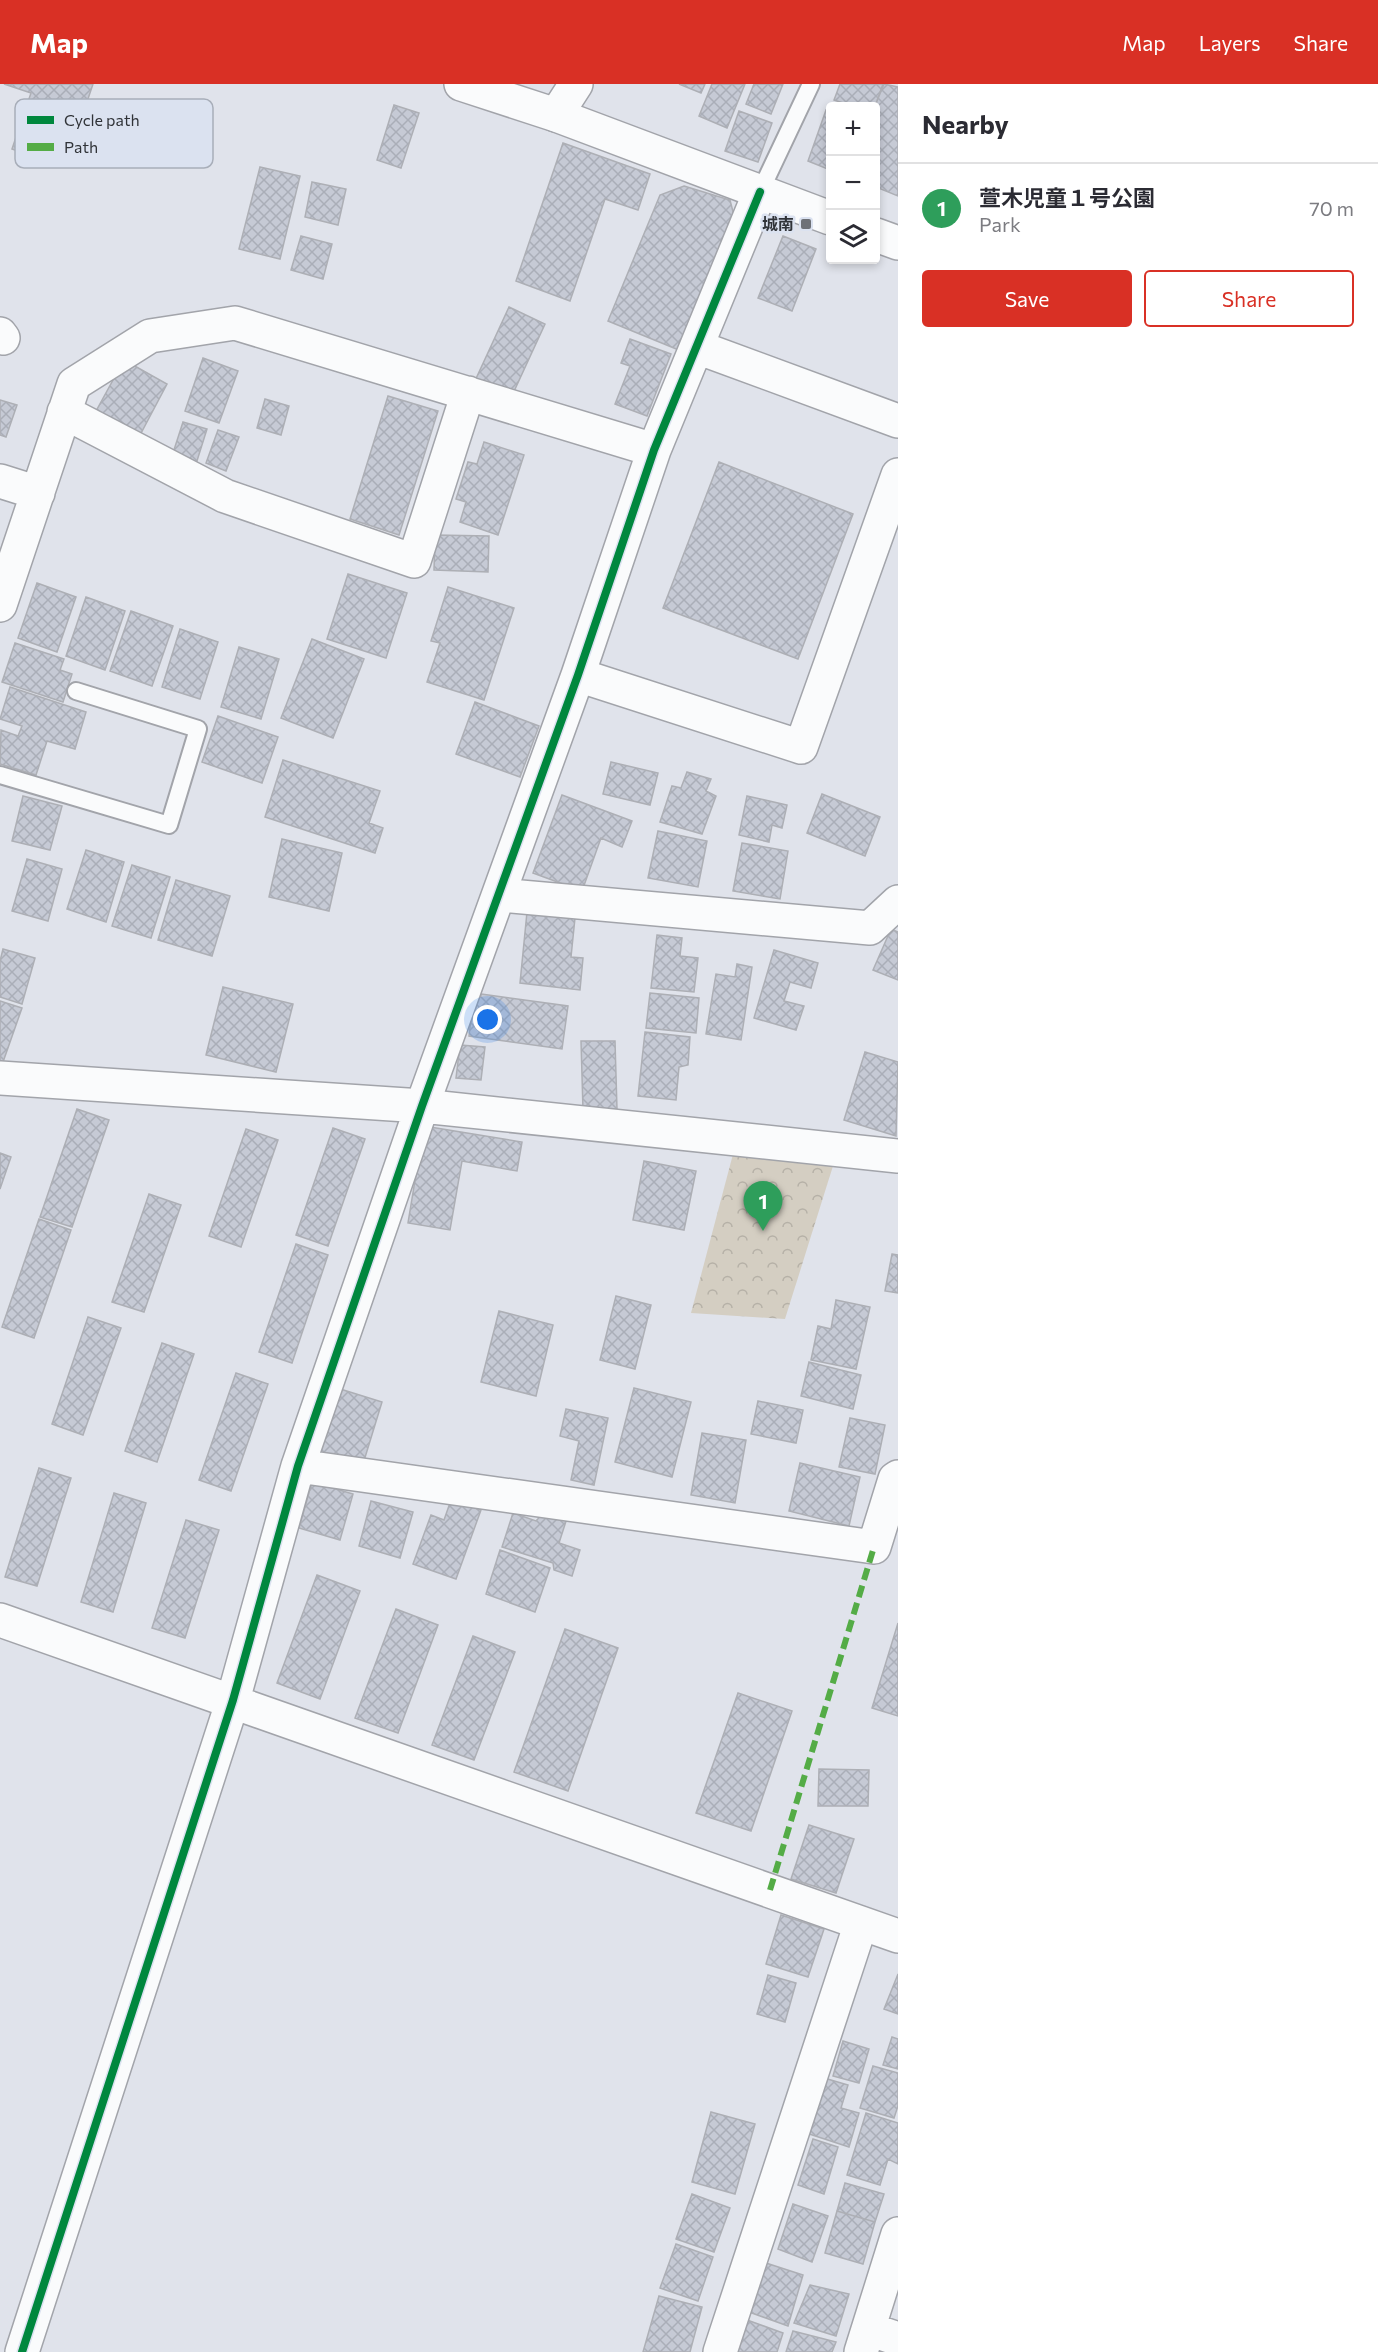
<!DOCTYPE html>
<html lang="en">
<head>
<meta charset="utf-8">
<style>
  body { margin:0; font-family:Commissioner,"Noto Sans JP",sans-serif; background:#f7f7f7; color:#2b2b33 }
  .controls { position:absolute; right:18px; top:18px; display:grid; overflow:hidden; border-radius:6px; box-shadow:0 3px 9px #0003 }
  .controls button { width:54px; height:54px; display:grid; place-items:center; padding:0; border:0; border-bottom:2px solid #e1e1e2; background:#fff; color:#2b2b33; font:30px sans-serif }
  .you { position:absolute; left:488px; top:936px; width:21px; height:21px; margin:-15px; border:4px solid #fff; border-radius:50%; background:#1a73e8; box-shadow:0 0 0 9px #1a73e833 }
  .badge { display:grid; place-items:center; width:39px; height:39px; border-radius:50%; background:#d93025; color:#fff; font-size:20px; font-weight:700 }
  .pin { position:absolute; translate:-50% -50px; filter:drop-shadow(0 2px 3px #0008) }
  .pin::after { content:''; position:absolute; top:32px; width:21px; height:18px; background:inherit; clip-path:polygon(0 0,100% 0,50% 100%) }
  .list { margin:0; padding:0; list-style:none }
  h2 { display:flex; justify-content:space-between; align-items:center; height:78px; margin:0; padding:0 24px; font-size:26px }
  h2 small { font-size:20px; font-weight:400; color:#7c7c81 }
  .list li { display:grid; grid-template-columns:39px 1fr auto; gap:18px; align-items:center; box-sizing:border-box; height:90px; padding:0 24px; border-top:2px solid #e1e1e2 }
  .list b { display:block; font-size:22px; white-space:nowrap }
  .list p { margin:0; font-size:20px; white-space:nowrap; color:#7c7c81 }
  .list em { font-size:20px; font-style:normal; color:#7c7c81 }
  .actions { display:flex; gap:12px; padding:18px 24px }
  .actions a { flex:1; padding:14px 0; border:2px solid #d93025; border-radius:6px; text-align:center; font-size:21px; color:#d93025 }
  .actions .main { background:#d93025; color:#fff }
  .icon { flex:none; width:33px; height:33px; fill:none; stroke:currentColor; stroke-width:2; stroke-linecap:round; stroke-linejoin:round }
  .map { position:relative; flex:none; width:898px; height:2268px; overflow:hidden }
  header { display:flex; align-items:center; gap:36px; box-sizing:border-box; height:84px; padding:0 30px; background:#d93025; color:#fff }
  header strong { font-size:28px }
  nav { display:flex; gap:33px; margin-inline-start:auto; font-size:21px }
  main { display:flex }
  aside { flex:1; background:#fff }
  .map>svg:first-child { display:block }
  .park { fill:url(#park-crowns) }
  .building { fill:url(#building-cross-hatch); stroke:#adafb5; stroke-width:1.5 }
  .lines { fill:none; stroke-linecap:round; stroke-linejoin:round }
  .service-casing { stroke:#a2a4aa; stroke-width:20 }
  .minor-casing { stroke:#a2a4aa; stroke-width:36 }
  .tertiary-casing { stroke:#a2a4aa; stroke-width:36 }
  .service { stroke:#fafbfc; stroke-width:16 }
  .minor { stroke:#fafbfc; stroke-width:33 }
  .tertiary { stroke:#fafbfc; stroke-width:33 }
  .quiet { stroke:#54ac46; stroke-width:6; stroke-dasharray:12 6; stroke-linecap:butt }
  .cycleway-casing { stroke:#dbe2f0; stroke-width:11 }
  .cycleway { stroke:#00873e; stroke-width:8 }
  .poi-dot { fill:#6e7177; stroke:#dbe2f0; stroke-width:2 }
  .labels { text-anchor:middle; stroke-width:5; stroke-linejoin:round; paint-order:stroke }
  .poi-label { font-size:16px; font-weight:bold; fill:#303338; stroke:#dbe2f0; text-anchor:end }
  .key { fill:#dbe2f0; stroke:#a8aeb9; stroke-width:1.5 }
  .key-label { font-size:16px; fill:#303338 }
</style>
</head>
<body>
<header>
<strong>Map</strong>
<nav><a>Map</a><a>Layers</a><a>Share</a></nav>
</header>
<main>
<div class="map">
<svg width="898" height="2268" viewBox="0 0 898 2268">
  <defs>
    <pattern id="park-crowns" width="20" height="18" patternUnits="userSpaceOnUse" patternTransform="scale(1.5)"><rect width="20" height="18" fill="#d4cec2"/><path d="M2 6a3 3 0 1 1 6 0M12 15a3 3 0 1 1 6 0" fill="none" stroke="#b6b1a7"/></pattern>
    <pattern id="building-cross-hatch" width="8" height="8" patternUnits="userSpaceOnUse" patternTransform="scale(1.5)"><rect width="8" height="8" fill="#c6cad5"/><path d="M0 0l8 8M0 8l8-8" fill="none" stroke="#aaaeb8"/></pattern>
  </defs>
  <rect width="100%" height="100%" fill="#e0e3eb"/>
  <path class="park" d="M737,1055L838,1066L785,1235L691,1229Z"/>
  <path class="building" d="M4,0H93L65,83L12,65L31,9Z
    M679,0H705L701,9Z
    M712,0H745L727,44L699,32Z
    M754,0H783L771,30L746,20Z
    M840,0H883L875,22H852L834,16Z
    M884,0L898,3V112L876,103L875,22Z
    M394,21L419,29L401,84L377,76Z
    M826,26L830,28V86L808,77Z
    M739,27L772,39L758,78L725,67Z
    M563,59L650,90L638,126L605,115L570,217L516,197Z
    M260,83L300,92L280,175L239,165Z
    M312,98L346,105L338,141L305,133Z
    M684,102L730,116L737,143L686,269L608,237L660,111Z
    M301,152L332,160L323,195L291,186Z
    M783,152L816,165L792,227L758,214Z
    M509,223L545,240L510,316L474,299Z
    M630,255L671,270L647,332L615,320L630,282L621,279Z
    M203,274L238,287L219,339L185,327Z
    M124,276L167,300L139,353L95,329Z
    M388,312L438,327L399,451L350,435Z
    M265,315L289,322L281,351L257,344Z
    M0,316L17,321L6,353L0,351Z
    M183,338L207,345L196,380L172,372Z
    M218,346L239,353L226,387L206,379Z
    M484,358L524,371L498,451L460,438L466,418L456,415L468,378L477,380Z
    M719,378L853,430L798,575L663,524Z
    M435,451L489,452L488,488L434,486Z
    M348,490L407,509L386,574L327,555Z
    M37,499L76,513L57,568L18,554Z
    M448,503L514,524L484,616L427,598L440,559L431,557Z
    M86,513L125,527L105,586L66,572Z
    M131,527L173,542L152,602L110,587Z
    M180,545L218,558L200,615L162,603Z
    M312,555L364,575L333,654L281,634Z
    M15,559L64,575L60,586L72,590L63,618L2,598Z
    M239,563L279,575L261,635L221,623Z
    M10,603L86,628L75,665L47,657L36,691L0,680L1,646L18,652L22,642L0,635Z
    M475,618L539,642L520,693L456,670Z
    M218,632L278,653L262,699L202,678Z
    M283,676L380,707L369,739L383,744L375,769L265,733Z
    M611,678L658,689L650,721L603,710Z
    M687,688L711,695L706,707L716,712L702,750L660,738L672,702L681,704Z
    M822,710L880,733L865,772L807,749Z
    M562,711L632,737L622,763L601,754L582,807L533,789Z
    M23,712L62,722L50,766L12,757Z
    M747,712L787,721L782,744L772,741L769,758L739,751Z
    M658,747L707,757L698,803L648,794Z
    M282,755L342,769L329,827L269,813Z
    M742,759L788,767L780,815L733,807Z
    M86,766L124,778L106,838L67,825Z
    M27,775L62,785L48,837L12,827Z
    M132,781L170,793L151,854L112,842Z
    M176,796L230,812L212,872L158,856Z
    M527,828L575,834L571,873L583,874L580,906L520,899Z
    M891,845L898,848V896L873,886Z
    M657,851L682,854L680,872L698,874L694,908L651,904Z
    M3,865L35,874L22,920L0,913V877Z
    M774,866L818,879L811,904L790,898L784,917L804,922L796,946L754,934Z
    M737,880L752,883L741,956L706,950L716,890L735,893Z
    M223,903L293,920L276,988L206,971Z
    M474,909L568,922L562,965L469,952Z
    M650,909L699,914L696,949L646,944Z
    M0,917L22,924L3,978L0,977Z
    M645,948L690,953L688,981L679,983L676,1016L638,1012Z
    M581,957H615L617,1025L583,1026Z
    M460,961L485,963L481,996L456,994Z
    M865,968L898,978L896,1052L844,1036Z
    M77,1025L109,1036L72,1143L40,1133Z
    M424,1042L522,1058L517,1087L462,1077L450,1146L408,1139Z
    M333,1044L365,1055L328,1162L296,1151Z
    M246,1045L278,1056L241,1163L209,1152Z
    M0,1069L11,1073L0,1105Z
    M644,1077L696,1087L684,1146L633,1136Z
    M149,1110L181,1121L144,1228L112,1218Z
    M39,1135L71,1146L34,1254L2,1243Z
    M296,1160L328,1171L292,1279L259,1268Z
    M892,1170L898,1171V1209L885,1207Z
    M616,1212L651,1221L635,1285L600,1276Z
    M836,1216L870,1223L856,1285L811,1276L818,1242L831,1245Z
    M499,1227L553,1241L536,1312L481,1298Z
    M88,1233L121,1244L83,1351L52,1340Z
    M162,1259L194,1270L157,1378L125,1367Z
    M809,1278L861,1291L853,1325L801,1312Z
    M236,1289L268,1300L231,1407L199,1396Z
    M337,1304L382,1318L363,1380L318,1367Z
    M634,1304L691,1318L672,1393L615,1378Z
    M758,1317L803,1326L796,1359L751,1350Z
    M566,1325L608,1334L594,1401L571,1396L579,1357L560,1352Z
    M850,1334L885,1341L875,1390L839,1383Z
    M702,1349L746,1356L735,1419L691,1411Z
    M800,1379L860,1393L849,1442L789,1427Z
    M39,1384L71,1394L37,1502L5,1493Z
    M312,1398L353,1410L340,1456L299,1444Z
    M114,1409L146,1419L113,1528L81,1518Z
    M451,1416L481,1426L456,1495L413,1480L431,1431L444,1436Z
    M371,1417L413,1428L400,1474L359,1462Z
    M547,1425L568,1431L559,1459L580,1466L572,1492L554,1486L553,1479L502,1463L513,1429L536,1437Z
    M186,1436L219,1446L185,1554L152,1544Z
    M500,1466L550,1484L535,1528L486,1510Z
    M317,1491L360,1507L320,1615L277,1599Z
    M396,1525L438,1541L398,1649L355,1634Z
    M898,1539V1632L872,1624Z
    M565,1545L618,1564L568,1707L514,1688Z
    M473,1552L515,1568L474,1676L432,1661Z
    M738,1609L792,1627L751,1747L696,1729Z
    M819,1685L869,1686L868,1722H818Z
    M809,1741L854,1755L836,1809L791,1795Z
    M781,1831L824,1845L808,1893L766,1880Z
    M898,1890V1930L884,1925Z
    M768,1891L796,1899L785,1938L757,1930Z
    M892,1953L898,1955V1985L883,1981Z
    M843,1957L869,1965L859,1999L833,1992Z
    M873,1982L898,1989V2022L894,2034L860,2024Z
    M814,1991L848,2001L841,2024L859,2029L849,2063L797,2046Z
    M711,2028L755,2040L735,2110L692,2098Z
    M866,2029L898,2039V2080L888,2075L880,2101L847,2091Z
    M813,2055L838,2063L824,2110L798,2101Z
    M845,2099L884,2110L875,2138L837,2127Z
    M692,2110L730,2124L714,2168L676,2155Z
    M793,2120L828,2132L812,2178L778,2165Z
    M837,2127L875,2138L863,2180L825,2169Z
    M676,2160L713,2173L698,2217L660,2204Z
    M766,2179L803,2191L788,2242L749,2228Z
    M810,2201L849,2210L836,2252L794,2239Z
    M659,2212L702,2223L690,2268H643Z
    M747,2236L783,2249L777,2268H736Z
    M793,2247L836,2258L832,2268H786Z"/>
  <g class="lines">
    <g class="service-casing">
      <path id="service" d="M760,108L811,0
        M0,691L169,741L198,645L76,607"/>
    </g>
    <g class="minor-casing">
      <path id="minor" d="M556,31L576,0
        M0,250L3,254
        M697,263L898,337
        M64,328L225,412L414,477L468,309
        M0,397L38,409
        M0,521L74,300L150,252L235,239L654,366
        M578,591L801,663L898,391
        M499,811L870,844L898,818
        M0,994L422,1022L898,1072
        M298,1382L874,1463L895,1395L898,1393
        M0,1536L898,1852
        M869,2245L898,2255
        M22,2268L233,1616L298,1382L422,1022L578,591L654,366L760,108
        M720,2268L861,1839
        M861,2268L898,2150"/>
    </g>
    <g class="tertiary-casing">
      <path id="tertiary" d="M461,0L556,31L830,134
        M876,151L898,159"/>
    </g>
    <use href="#service" class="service"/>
    <use href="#minor" class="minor"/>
    <use href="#tertiary" class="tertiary"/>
    <path class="quiet" d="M770,1806L874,1463"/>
    <g class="cycleway-casing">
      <path id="cycleway" d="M22,2268L233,1616L298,1382L422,1022L578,591L654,366L760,108"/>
    </g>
    <use href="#cycleway" class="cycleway"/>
  </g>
  <rect class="poi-dot" x="800" y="134" width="12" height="12" rx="3"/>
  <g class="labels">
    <g class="poi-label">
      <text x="794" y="146">城南</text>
    </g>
  </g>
  <rect x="15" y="15" width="198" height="69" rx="9" class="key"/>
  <rect x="27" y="32" width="27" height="8" fill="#00873e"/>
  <rect x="27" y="59" width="27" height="8" fill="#54ac46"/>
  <g class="key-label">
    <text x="64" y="42">Cycle path</text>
    <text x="64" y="69">Path</text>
  </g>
</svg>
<div class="controls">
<button>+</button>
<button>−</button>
<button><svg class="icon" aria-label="layers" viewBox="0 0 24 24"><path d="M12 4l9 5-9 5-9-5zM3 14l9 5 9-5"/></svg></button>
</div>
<div class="you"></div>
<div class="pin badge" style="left:763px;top:1147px;background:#2e9e5b">1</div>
</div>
<aside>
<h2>Nearby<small></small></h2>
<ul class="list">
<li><span class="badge" style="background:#2e9e5b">1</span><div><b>萱木児童１号公園</b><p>Park</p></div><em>70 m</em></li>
</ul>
<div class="actions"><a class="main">Save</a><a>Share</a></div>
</aside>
</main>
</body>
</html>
